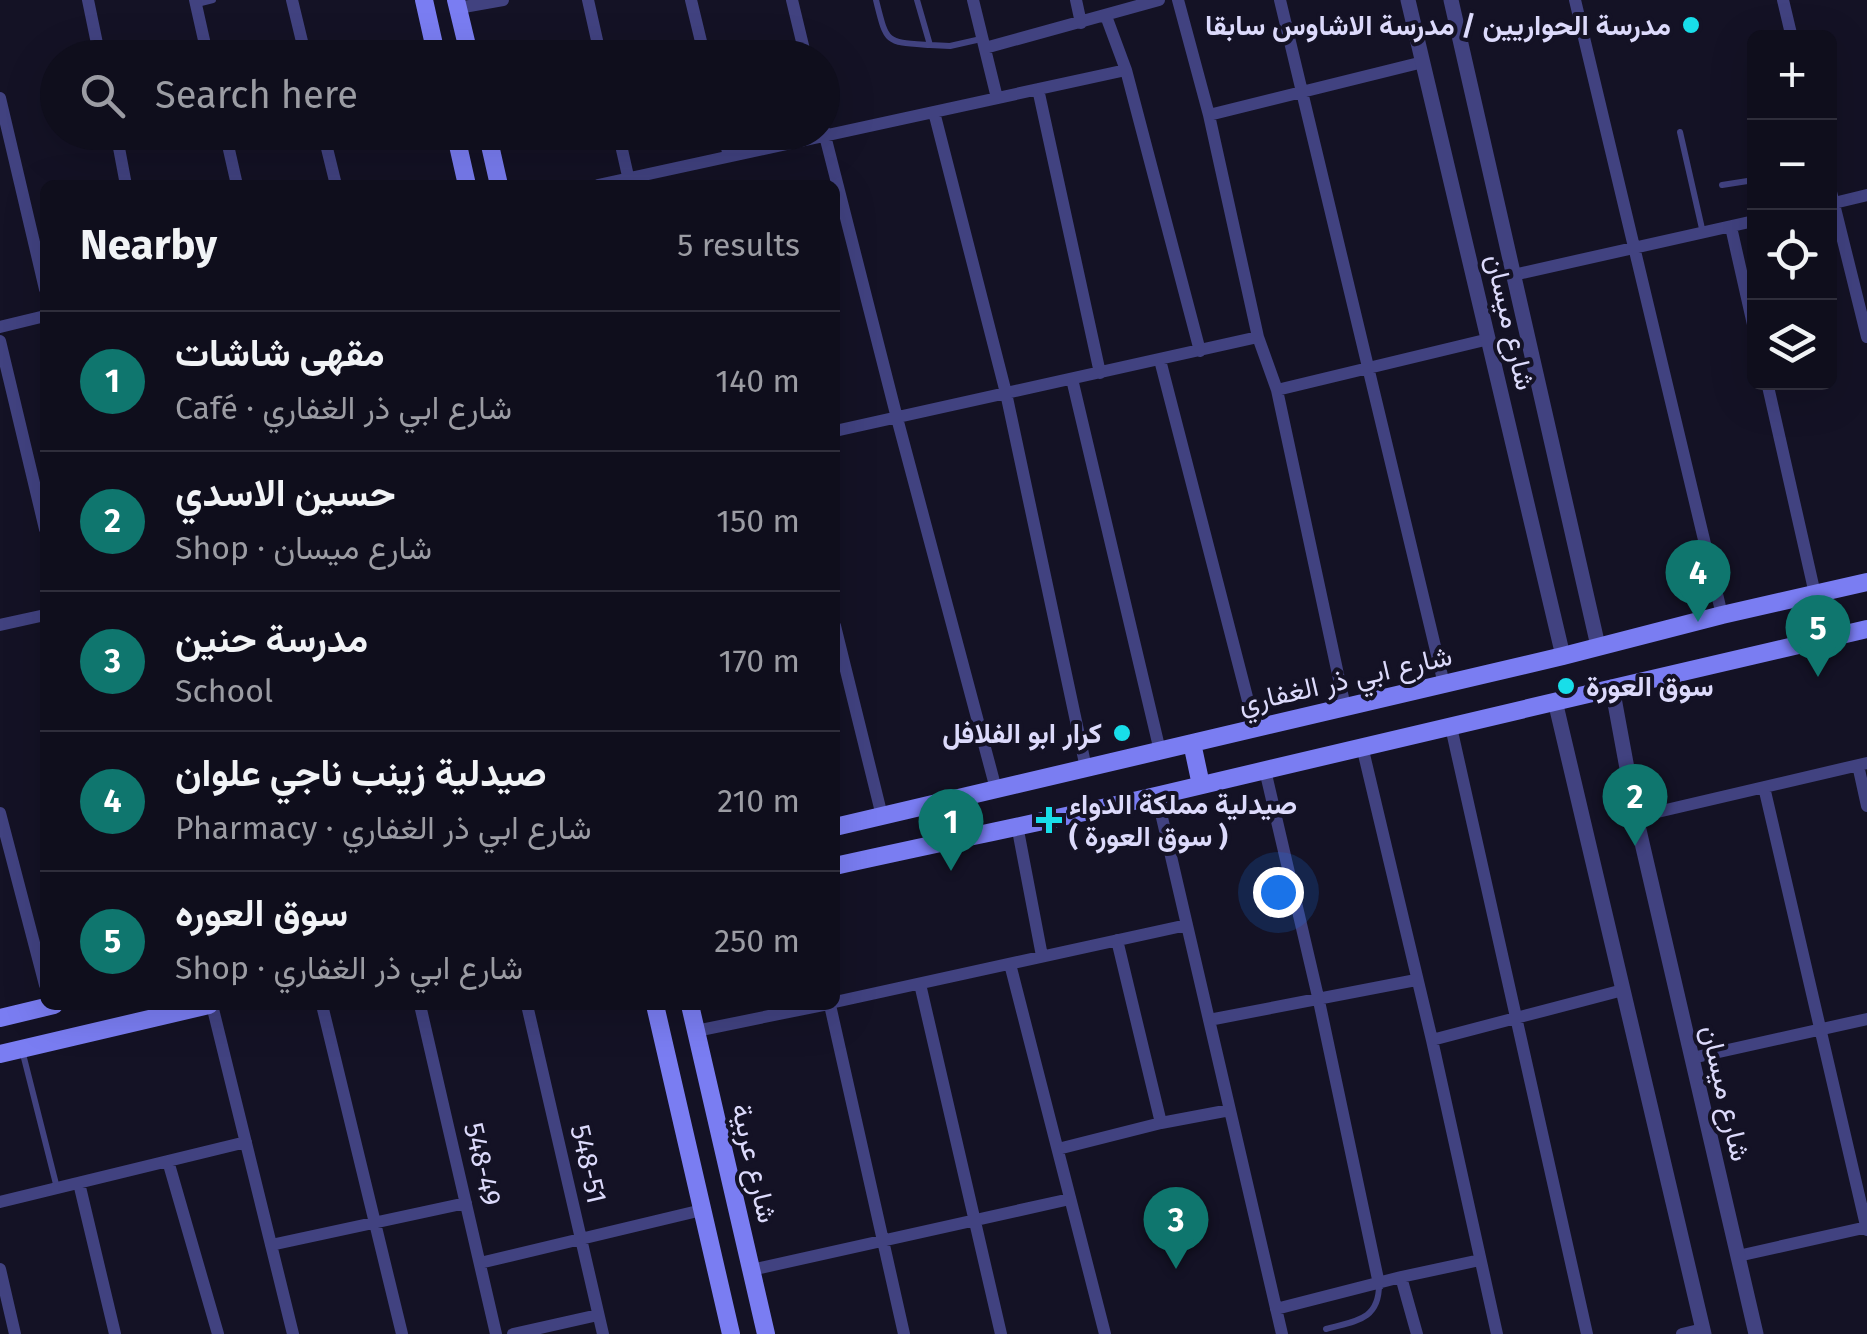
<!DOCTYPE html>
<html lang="en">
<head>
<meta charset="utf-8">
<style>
  body { margin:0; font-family:"Fira Sans",Vazirmatn,sans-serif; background:#1d1c29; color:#f1f3f6 }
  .controls { position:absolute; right:30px; top:30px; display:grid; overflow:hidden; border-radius:15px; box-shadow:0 10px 40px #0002 }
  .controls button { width:90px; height:90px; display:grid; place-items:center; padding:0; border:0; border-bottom:2px solid #2f2e3b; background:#0f0e1c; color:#f1f3f6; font:50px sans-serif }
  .you { position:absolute; left:1278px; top:892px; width:35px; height:35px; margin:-25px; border:8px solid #fff; border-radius:50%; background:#1a73e8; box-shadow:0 0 0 15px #1a73e833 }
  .badge { display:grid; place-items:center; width:65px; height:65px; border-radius:50%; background:#0f766e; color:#fff; font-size:32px; font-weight:700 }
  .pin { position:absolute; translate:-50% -82px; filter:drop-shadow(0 2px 5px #0008) }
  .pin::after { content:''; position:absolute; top:52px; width:35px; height:30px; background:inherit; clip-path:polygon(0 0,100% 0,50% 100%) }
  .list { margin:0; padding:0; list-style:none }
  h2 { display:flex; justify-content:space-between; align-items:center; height:130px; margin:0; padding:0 40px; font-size:42px }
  h2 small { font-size:32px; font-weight:400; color:#9b9ca3 }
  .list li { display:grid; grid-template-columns:65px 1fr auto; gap:30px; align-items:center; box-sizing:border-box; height:140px; padding:0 40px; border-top:2px solid #2f2e3b }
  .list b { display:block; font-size:38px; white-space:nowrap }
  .list p { margin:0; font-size:32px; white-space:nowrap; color:#9b9ca3 }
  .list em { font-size:32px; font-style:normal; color:#9b9ca3 }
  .icon { flex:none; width:55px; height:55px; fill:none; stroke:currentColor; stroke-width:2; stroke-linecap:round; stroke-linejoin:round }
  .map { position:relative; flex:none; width:1867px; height:1334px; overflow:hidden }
  .search { position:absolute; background:#0f0e1c; box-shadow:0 10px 40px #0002; left:40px; top:40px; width:800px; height:110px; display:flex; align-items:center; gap:25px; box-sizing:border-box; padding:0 35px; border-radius:55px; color:#9b9ca3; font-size:38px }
  .panel { position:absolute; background:#0f0e1c; box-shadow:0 10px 40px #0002; left:40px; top:180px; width:800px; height:830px; border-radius:15px }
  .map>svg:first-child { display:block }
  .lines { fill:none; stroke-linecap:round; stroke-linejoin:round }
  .service { stroke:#414280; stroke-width:6 }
  .minor { stroke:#414280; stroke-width:12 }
  .tertiary { stroke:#414280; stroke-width:15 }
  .secondary { stroke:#7a7df2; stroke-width:18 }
  .poi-dot { fill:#18dee9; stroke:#141225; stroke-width:4 }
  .labels { text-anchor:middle; stroke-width:8; stroke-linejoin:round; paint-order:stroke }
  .poi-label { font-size:28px; font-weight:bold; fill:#dcdafb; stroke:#141225; text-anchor:end }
  .street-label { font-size:28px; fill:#dcdafb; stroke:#141225 }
</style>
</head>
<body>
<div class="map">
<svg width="1867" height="1334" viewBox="0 0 1867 1334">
  <rect width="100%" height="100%" fill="#141225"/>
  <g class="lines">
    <path class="service" d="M876,0C887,44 885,42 930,45
      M917,0L930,45L950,46L981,39
      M197,4L213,0
      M1680,132L1703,233
      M1722,185L1754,180
      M22,1050L57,1188
      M1326,1329C1354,1321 1379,1321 1379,1285"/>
    <path class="minor" d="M88,0L100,58
      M195,0L208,58
      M292,0L306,58
      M588,0L601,58
      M691,0L705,58
      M792,0L806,58
      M973,0L997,98
      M1076,0L1081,23
      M1178,0L1209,115L1258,337L1277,390L1345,707
      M1280,0L1444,684
      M1575,0L1722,615
      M1783,0L1792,38
      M458,8L503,0
      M1106,16L1126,70L1200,351
      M985,48L1159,0
      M1038,89L1100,373
      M0,98L45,289
      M934,112L1006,393L1086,768
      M1209,115L1423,62
      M822,124L897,418L996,789
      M116,132L126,185
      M225,132L237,185
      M323,132L336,185
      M618,132L630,185
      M723,132L729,156
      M598,185L1126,70
      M1830,188L1867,337
      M1830,204L1867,195
      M1731,227L1754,329
      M1513,275L1754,221
      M0,327L45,316
      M0,341L45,529
      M1160,360L1255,728
      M1072,379L1160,751
      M1767,382L1815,594
      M1277,390L1489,339
      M835,431L1258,337
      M0,625L45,615
      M835,626L882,816
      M1451,727L1587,1334
      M1362,746L1432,1040L1497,1334
      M1858,765L1867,806
      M1265,770L1319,1001L1379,1284
      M1764,787L1867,1230
      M1157,796L1282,1334
      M0,813L45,985
      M1636,817L1867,763
      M1017,825L1042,956
      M1117,940L1161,1123
      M1010,964L1105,1334
      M920,984L1001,1334
      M835,1002L1187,925
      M212,1005L293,1334
      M322,1005L402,1334
      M420,1005L496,1334
      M527,1005L603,1334
      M830,1005L904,1334
      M1209,1020L1416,980
      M696,1031L823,1005
      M1432,1040L1623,990
      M1692,1058L1867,1019
      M1058,1149L1161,1123L1230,1110
      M168,1161L218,1334
      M79,1183L115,1334
      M0,1202L246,1142
      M271,1245L466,1203
      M1738,1256L1867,1227
      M480,1263L702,1210
      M0,1269L15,1334
      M751,1270L1070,1199
      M1401,1277L1417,1334
      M1276,1309L1401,1277L1480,1260
      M513,1334L598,1315
      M1682,1334L1703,1329"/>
    <path class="tertiary" d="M1408,0L1563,656
      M1451,0L1598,646
      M1612,687L1636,817L1756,1334
      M1555,701L1704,1334"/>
    <path class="secondary" d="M424,0L437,58
      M456,0L470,58
      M455,132L467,185
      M487,132L499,185
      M1192,743L1201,785
      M835,827L1563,656L1722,615L1867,582
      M835,866C943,842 1052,820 1160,795C1396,740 1631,683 1867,629
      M655,1005L731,1334
      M690,1005L766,1334
      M0,1018L54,1005
      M0,1054L209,1005"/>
  </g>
  <g class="poi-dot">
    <circle cx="1691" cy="25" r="10"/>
    <circle cx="1566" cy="686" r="10"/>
    <circle cx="1122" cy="733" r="10"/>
    <path d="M1044 805h10v10h10v10h-10v10h-10v-10h-10v-10h10z"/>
  </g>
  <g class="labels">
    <g class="poi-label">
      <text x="1671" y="35">مدرسة الحواريين / مدرسة الاشاوس سابقا</text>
      <text x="1586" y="696" text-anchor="start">سوق العورة</text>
      <text x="1102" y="743">كرار ابو الفلافل</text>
      <text x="1069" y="814" text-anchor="start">صيدلية مملكة الدواء<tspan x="1069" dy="32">( سوق العورة )</tspan></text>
    </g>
    <g class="street-label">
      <text transform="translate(1511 322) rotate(77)" y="10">شارع ميسان</text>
      <text transform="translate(1345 679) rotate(-13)" y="10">شارع ابي ذر الغفاري</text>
      <text transform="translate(1726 1093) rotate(77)" y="10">شارع ميسان</text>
      <text transform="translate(755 1163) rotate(77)" y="10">شارع عربية</text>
      <text transform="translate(483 1164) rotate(77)" y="10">548-49</text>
      <text transform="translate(589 1164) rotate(77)" y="10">548-51</text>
    </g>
  </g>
</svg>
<div class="controls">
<button>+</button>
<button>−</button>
<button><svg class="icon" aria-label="locate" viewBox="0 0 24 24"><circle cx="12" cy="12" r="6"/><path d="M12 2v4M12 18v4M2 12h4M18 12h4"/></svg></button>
<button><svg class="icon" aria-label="layers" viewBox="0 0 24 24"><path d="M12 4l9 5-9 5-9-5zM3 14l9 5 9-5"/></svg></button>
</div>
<div class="you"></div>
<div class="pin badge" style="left:951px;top:871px">1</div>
<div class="pin badge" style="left:1635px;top:846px">2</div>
<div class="pin badge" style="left:1176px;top:1269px">3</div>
<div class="pin badge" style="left:1698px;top:622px">4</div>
<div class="pin badge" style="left:1818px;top:677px">5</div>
<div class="search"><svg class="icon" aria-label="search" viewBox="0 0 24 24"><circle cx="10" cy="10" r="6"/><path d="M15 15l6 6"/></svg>Search here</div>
<section class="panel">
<h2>Nearby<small>5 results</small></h2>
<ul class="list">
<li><span class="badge">1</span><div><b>مقهى شاشات</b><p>Café · شارع ابي ذر الغفاري</p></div><em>140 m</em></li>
<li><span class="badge">2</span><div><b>حسين الاسدي</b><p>Shop · شارع ميسان</p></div><em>150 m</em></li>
<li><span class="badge">3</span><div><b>مدرسة حنين</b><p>School</p></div><em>170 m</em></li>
<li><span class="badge">4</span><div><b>صيدلية زينب ناجي علوان</b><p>Pharmacy · شارع ابي ذر الغفاري</p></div><em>210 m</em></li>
<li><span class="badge">5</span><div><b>سوق العوره</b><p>Shop · شارع ابي ذر الغفاري</p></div><em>250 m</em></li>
</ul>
</section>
</div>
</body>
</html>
